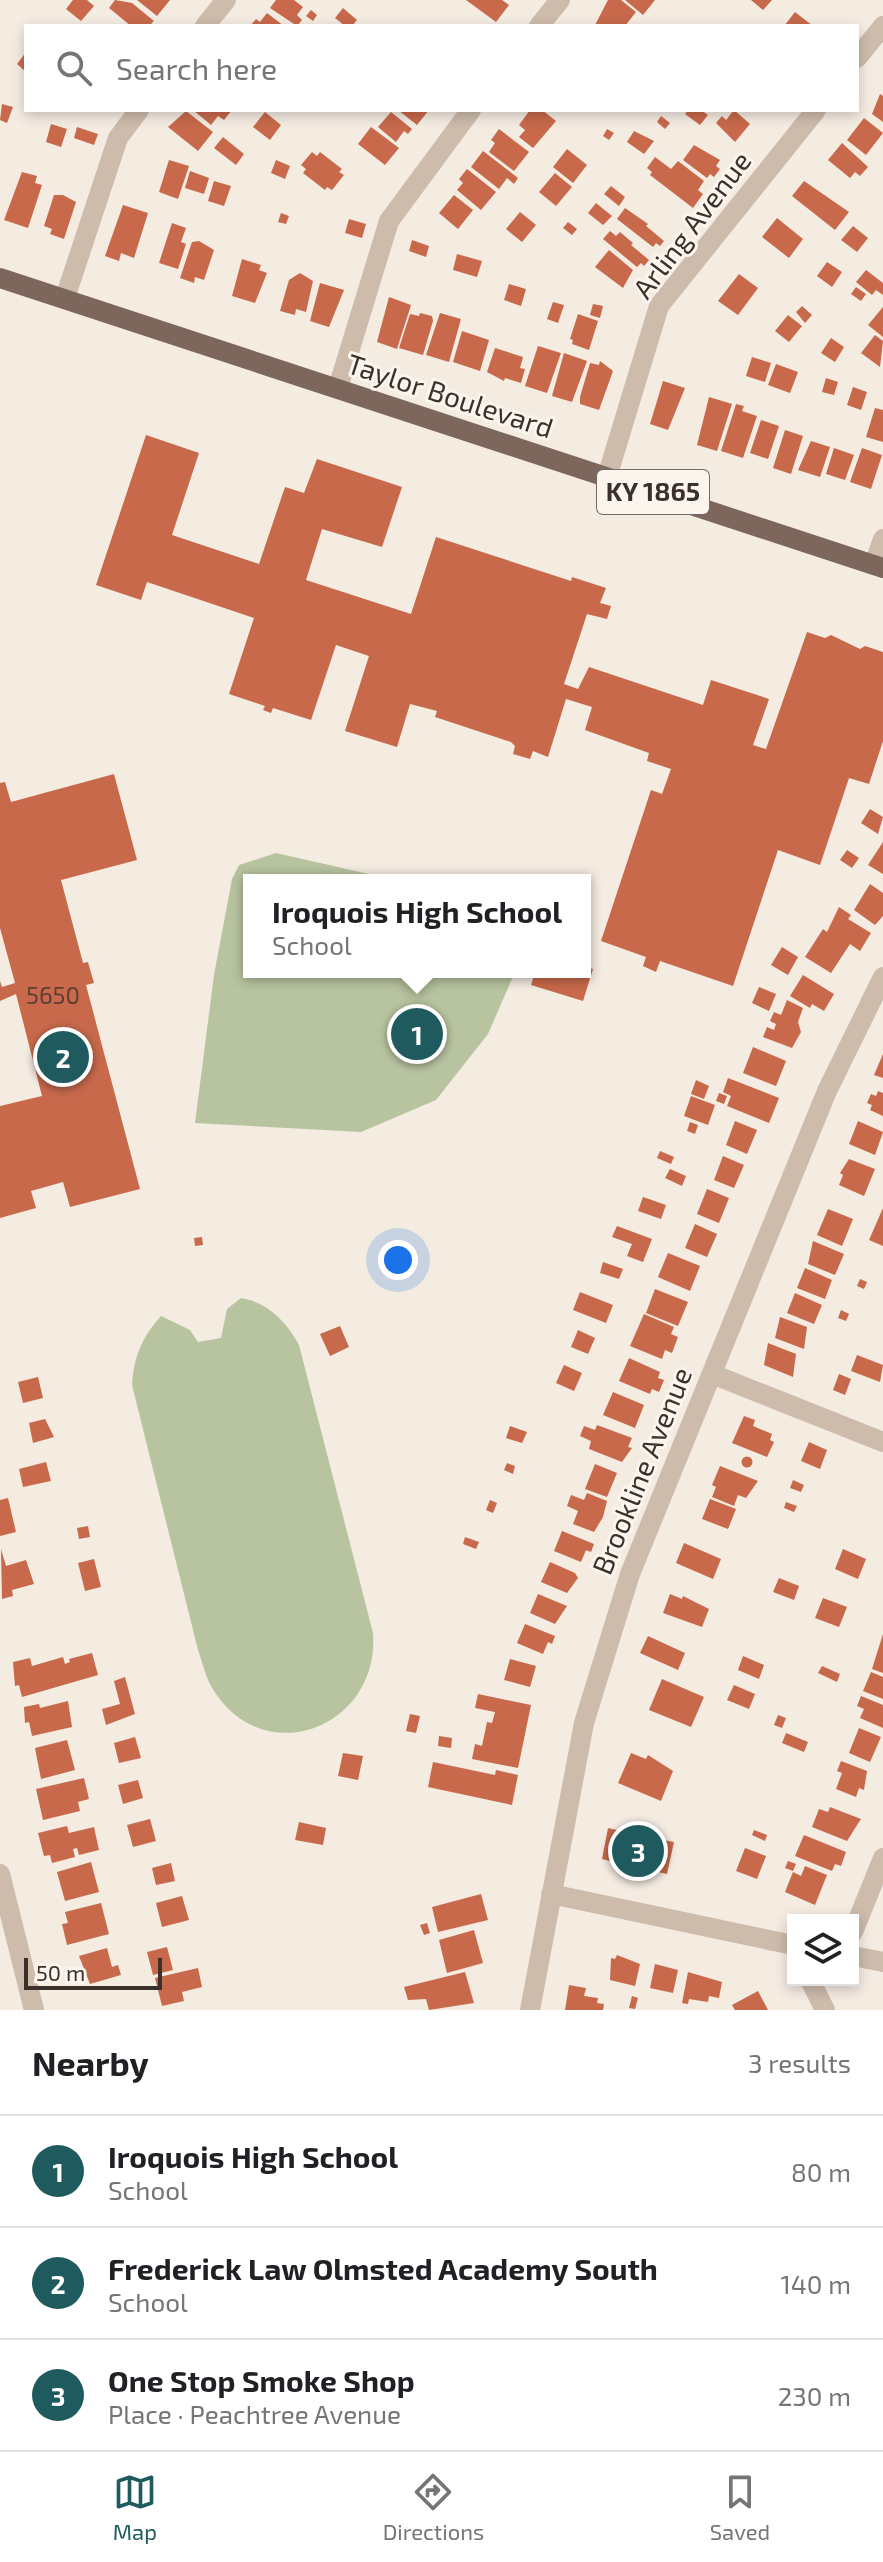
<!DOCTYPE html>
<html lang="en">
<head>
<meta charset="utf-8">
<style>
  body { margin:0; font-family:"Exo 2",sans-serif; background:#f6f6f6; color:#202124 }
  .controls { position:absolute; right:24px; bottom:24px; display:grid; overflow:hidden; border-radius:0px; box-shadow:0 4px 12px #0003 }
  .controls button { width:72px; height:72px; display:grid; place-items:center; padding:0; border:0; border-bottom:2px solid #e0e0e0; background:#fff; color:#202124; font:40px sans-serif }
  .scale { position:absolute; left:24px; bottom:20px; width:138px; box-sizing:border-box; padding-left:8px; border:4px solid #3b302b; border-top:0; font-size:22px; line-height:28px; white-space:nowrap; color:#3b302b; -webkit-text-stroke:6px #fbf5ee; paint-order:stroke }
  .you { position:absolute; left:398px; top:1260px; width:28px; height:28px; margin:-20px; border:6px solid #fff; border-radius:50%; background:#1a73e8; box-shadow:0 0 0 12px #1a73e833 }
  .badge { display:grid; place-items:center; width:52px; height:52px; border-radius:50%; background:#1f5a5e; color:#fff; font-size:26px; font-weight:700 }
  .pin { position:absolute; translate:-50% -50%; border:4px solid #fff; box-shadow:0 2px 8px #0006 }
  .popup { position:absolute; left:243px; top:874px; width:348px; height:104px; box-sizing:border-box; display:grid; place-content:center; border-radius:0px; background:#fff; filter:drop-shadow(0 2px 6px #0005); font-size:26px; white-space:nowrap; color:#757577 }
  .popup b { font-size:30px; color:#202124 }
  .popup::after { content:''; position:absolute; left:50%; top:100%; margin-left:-16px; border:16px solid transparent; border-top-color:#fff }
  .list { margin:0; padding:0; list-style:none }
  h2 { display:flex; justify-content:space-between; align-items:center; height:104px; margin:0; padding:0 32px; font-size:34px }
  h2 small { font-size:26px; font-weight:400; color:#757577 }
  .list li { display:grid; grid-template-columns:52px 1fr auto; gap:24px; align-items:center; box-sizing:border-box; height:112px; padding:0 32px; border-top:2px solid #e0e0e0 }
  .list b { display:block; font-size:30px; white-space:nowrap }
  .list p { margin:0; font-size:26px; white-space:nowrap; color:#757577 }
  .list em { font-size:26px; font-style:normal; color:#757577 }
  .icon { flex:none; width:44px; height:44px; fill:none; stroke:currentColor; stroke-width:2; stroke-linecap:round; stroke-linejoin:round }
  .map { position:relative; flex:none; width:883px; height:2010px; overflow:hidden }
  .search { position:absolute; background:#fff; box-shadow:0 4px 12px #0003; left:24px; right:24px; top:24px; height:88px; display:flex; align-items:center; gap:20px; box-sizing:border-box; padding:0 28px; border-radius:0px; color:#757577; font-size:30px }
  .sheet { height:440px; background:#fff }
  nav { display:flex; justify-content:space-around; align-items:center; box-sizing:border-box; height:112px; border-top:2px solid #e0e0e0; background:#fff; font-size:22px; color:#757577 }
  nav a { display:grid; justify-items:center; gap:4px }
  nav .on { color:#1f5a5e }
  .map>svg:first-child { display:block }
  .green { fill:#b8c4a0 }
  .building { fill:#c8694b }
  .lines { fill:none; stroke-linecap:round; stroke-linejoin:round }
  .minor { stroke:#cdbbac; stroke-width:20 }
  .major { stroke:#7d675c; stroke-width:20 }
  .labels { text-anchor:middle; stroke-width:6; stroke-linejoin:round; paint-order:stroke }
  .number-label { font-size:24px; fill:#5e3e33 }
  .shield { fill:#fbf5ee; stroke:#756b66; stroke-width:2 }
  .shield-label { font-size:26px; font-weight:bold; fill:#3b302b }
  .street-label { font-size:28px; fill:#3b302b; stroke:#fbf5ee }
</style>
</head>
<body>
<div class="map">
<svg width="883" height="2010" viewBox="0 0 883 2010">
  <rect width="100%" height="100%" fill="#f4ebe1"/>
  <path class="green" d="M276,853L395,880H249V972H515L488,1034L436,1100L361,1132L195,1123L214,975L232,879L239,865Z
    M241,1298C267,1302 287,1322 299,1345L373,1633C380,1726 266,1772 214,1691C206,1679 203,1664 198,1650L132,1385C134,1356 142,1337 161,1316L190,1330L198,1342L221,1338L227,1309Z"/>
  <path class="building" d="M73,0H87L94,6L81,21L66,9Z
    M115,0L132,3L154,21L149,26H131L109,8Z
    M137,0H170L157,16Z
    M276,0H294L303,7L297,15L302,20L297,26L270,8Z
    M466,0H502L509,5L496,22Z
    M608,0H621L636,12L625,26L595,25Z
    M625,0H655L643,15Z
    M751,0H772L763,10Z
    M343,8L357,20L352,26H345L335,18Z
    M311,10L317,15L313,21L306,16Z
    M795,12L813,26H784Z
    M267,13L284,26H250L256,19L260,22Z
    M26,52V72L17,64Z
    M880,94L883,96V122L872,114Z
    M2,104L13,107L7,123L0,120Z
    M193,110H232L224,120L218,116L211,125Z
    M398,110H429L417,125Z
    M530,110H542L556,121L533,148L519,137L525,130L519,125Z
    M688,110H701L708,115L700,125L685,114Z
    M734,110L750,124L735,142L716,123L722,116L726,120Z
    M186,111L213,132L198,151L168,127Z
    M265,112L281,125L270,140L253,127Z
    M391,112L412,129L408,134L404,131L396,142L378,127Z
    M661,116L670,123L665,129L657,122Z
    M864,118L883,133L866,155L847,140Z
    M51,124L67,129L61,147L46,142Z
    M77,127L98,134L94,145L74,138Z
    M371,127L399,148L385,165L358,144Z
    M499,129L529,152L514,171L489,152L495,143L491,140Z
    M607,129L614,133L609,140L603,136Z
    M634,131L654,141L644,154L627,142Z
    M223,137L244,154L236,165L214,148Z
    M842,143L868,167L860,176L855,172L850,178L828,160Z
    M694,145L720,160L716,166L720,169L714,177L710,174L707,178L683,160Z
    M567,149L587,165L573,183L553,167Z
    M483,151L518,178L514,184L507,178L499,189L471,167Z
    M312,152L317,156L320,152L342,169L339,172L344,175L332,190L327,187L325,190L303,173L306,169L301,165Z
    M655,157L671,169L678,161L704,181L698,190L703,194L693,208L650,175L652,172L647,168Z
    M169,160L189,166L178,199L159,192Z
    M276,160L290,166L285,179L271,173Z
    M467,169L496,192L481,210L457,190L463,183L459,179Z
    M190,171L209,178L204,194L185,188Z
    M22,172L37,176L35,183L42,185L28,228L4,220Z
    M555,173L572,187L556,206L539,192Z
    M214,181L231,186L224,206L208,201Z
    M804,181L849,212L835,230L792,196Z
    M611,186L625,197L619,206L604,194Z
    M54,195H63L76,202L64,239L50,234L52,229L44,226Z
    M454,195L473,210L458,229L439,213Z
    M596,203L612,216L603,225L588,213Z
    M123,205L148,213L134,258L121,253L119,261L105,256Z
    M625,208L648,224L646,226L664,241L660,246L656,243L653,247L617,219Z
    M520,212L536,225L522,242L506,229Z
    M281,213L289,216L286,224L278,222Z
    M777,218L803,239L789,258L762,237Z
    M349,219L366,224L362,238L345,233Z
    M568,222L577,229L572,235L563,228Z
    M172,223L186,228L181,242L186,244L178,269L159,263Z
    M853,226L868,238L857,252L841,240Z
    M610,231L616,236L620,232L633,243L631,245L649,260L644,266L641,263L637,267L603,239Z
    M412,240L429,246L426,257L409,251Z
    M199,241L214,250L204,280L195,277L194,283L180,278L192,242Z
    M609,250L633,270L623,288L595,267Z
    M457,254L482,261L477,277L453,270Z
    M242,259L261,265L259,270L267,273L255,303L232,296Z
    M827,262L842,272L832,287L817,276Z
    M866,270L883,283V295L876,290L872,295L856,282Z
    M300,273L313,281L306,312L296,309L295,315L280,311L289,280Z
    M739,274L758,288L738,315L718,301Z
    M320,283L344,290L329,327L310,321Z
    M509,284L526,289L521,306L504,300Z
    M856,287L866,294L861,301L851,294Z
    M389,297L411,305L397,349L377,342Z
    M553,302L564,305L558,323L547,319Z
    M593,304L603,306L600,318L590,315Z
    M802,306L812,315L805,323L796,312Z
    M883,307V337L868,325Z
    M420,313L432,316L433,321L423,355L399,348L410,314L419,316Z
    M440,313L461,319L449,362L426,355Z
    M578,314L598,321L589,350L572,344L573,340L570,339Z
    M788,315L802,326L789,342L775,331Z
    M462,331L489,340L480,371L453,362Z
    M875,335L883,341L880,367L861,353Z
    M831,338L844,347L835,362L821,353Z
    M538,346L561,353L547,393L525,386Z
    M495,348L523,357L520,368L525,369L521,383L505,378L504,381L487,372Z
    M564,353L587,361L572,402L552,396Z
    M752,357L771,363L765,382L746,376Z
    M600,361L613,371L599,410L580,404V397L590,363L599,365Z
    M776,364L798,372L790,393L768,385Z
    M826,378L838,382L834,395L822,392Z
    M663,381L685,388L668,430L650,424Z
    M853,387L867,392L861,410L847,405Z
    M709,397L732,404L717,451L697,445Z
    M736,404L744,406L742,411L757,416L743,458L721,451Z
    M875,408L883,410V442L866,437Z
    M761,420L779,426L768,459L750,453Z
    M785,430L803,436L791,474L773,468Z
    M146,435L199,453L172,535L259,564L285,487L304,493L317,459L402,487L382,547L322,529L306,580L411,614L436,537L571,581L572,577L606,588L600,603L611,606L607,619L587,614L564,684L578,689L589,667L703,705L711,680L769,699L753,745L766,749L807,632L825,638L831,635L860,649L865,646L883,652V741L869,784L849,778L820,865L778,850L733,986L660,961L656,972L643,966L646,957L601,941L651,790L662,794L671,769L647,761L649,753L585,730L592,707L566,699L548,757L533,751L530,759L513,754L515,746L511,742L435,717L437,711L410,704L397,747L345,731L369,656L336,645L311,720L273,708L271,713L263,710L265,706L229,694L254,618L147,582L141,600L96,585Z
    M811,441L830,447L820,477L798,470Z
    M834,448L854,455L845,480L826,474Z
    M862,448L882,455L871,489L850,482Z
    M114,774L137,860L61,880L83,963L88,962L94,983L86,985L140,1189L70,1207L63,1182L31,1191L36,1208L0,1218V1106L42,1096L16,994L0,1001V981L2,987L15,983L0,928V783L5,782L11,802Z
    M870,809L883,817L878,834L861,823Z
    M883,842V874L868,865Z
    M847,850L859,858L852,868L840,860Z
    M870,884L883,893V916L875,925L854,910Z
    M839,907L851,915L848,919L871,933L860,951L850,944L831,973L805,957L823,929L827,932Z
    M782,947L798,957L788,975L771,965Z
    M585,967L593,969L583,1001L531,985L535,972H585Z
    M803,975L834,994L824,1011L812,1004L810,1008L790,996Z
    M759,987L776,994L769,1011L752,1003Z
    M787,1000L803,1008L798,1022L801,1032L792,1048L763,1037L767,1027L774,1030L776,1024L770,1021L774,1012L781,1015Z
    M753,1047L786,1061L776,1086L743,1073Z
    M883,1054V1078L874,1075Z
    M728,1078L779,1098L769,1123L727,1106L731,1096L723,1092Z
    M696,1080L709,1086L704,1099L691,1094Z
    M878,1091L883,1093V1116L870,1110L872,1105L867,1103L871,1094L876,1096Z
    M719,1093L727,1096L724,1104L716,1101Z
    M691,1096L715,1105L708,1125L684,1116Z
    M735,1121L757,1130L747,1154L726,1145Z
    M858,1121L883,1132L875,1155L849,1144Z
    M690,1122L698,1125L695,1134L687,1131Z
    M660,1151L674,1157L671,1164L657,1158Z
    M723,1156L744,1165L734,1188L714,1180Z
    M849,1159L875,1169L864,1196L839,1185L843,1175L840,1173Z
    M670,1169L686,1176L682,1186L665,1178Z
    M707,1189L729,1198L719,1223L697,1214Z
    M643,1197L666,1205L661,1219L638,1211Z
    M883,1208V1246L869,1240Z
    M828,1209L853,1219L842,1246L817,1235Z
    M695,1224L717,1234L707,1257L685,1248Z
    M617,1226L652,1239L643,1262L627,1256L632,1244L612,1237Z
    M202,1237L203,1245L195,1246L194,1238Z
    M813,1241L844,1254L835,1275L808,1264Z
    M668,1253L700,1266L690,1291L658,1277Z
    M603,1262L623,1269L619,1279L600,1273Z
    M805,1268L832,1280L825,1299L797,1288Z
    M860,1279L867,1282L864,1289L857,1286Z
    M655,1289L688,1302L678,1326L646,1313Z
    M580,1292L613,1305L606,1323L573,1310Z
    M795,1293L822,1305L814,1324L787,1313Z
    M841,1310L849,1314L846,1321L838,1318Z
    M644,1314L674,1327L671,1334L678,1337L672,1353L665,1350L662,1359L630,1346Z
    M780,1317L807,1327L804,1349L775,1338Z
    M340,1326L349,1347L330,1356L320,1334Z
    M578,1330L595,1338L588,1354L571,1347Z
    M768,1343L796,1354L793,1377L764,1365Z
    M857,1355L883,1365L880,1382L851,1371Z
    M629,1358L660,1372L658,1378L664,1380L659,1392L652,1389L650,1394L619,1381Z
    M564,1365L582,1373L574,1391L556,1383Z
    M839,1374L851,1379L845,1395L833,1390Z
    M38,1377L43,1398L23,1403L18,1382Z
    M613,1392L644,1405L635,1428L603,1415Z
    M744,1416L755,1420L753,1426L772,1434L770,1440L774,1442L767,1457L732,1443Z
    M45,1419L54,1437L33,1443L29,1423Z
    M597,1425L632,1438L628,1447L632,1448L622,1462L589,1449L591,1441L580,1436L584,1426L595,1430Z
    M510,1426L527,1432L522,1443L506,1438Z
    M809,1442L827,1450L820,1469L801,1461Z
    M741.5 1462a5.5 5.5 0 1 1 11 0a5.5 5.5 0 1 1-11 0Z
    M46,1462L51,1481L23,1487L19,1469Z
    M507,1463L515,1466L513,1474L504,1470Z
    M595,1464L617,1473L607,1497L585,1489Z
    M720,1466L758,1481L746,1498L738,1495L734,1506L712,1497L716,1487L712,1485Z
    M793,1480L804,1485L801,1492L790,1488Z
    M587,1493L607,1501L603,1517L594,1532L573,1524L578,1511L567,1506L571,1495L584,1500Z
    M8,1498L16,1532L0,1536V1500Z
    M710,1499L736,1509L728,1529L702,1519Z
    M490,1500L497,1503L493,1513L486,1510Z
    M786,1502L797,1506L794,1512L784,1508Z
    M88,1526L90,1537L79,1539L77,1528Z
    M562,1531L594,1544L591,1552L586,1550L581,1562L554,1551Z
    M465,1537L479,1542L476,1549L463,1544Z
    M684,1543L721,1559L713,1579L676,1563Z
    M1,1549L6,1566L26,1560L34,1584L12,1590L13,1596L2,1599Z
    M843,1549L866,1559L858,1579L835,1569Z
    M94,1559L101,1587L85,1591L78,1563Z
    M550,1562L575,1573L578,1578L567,1593L541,1582Z
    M779,1578L799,1586L794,1600L773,1592Z
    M538,1594L567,1606L555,1624L530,1613Z
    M670,1594L682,1599L683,1596L709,1609L702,1627L663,1613Z
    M823,1598L847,1607L839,1627L815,1618Z
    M525,1624L555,1636L552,1644L548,1642L543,1654L517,1643Z
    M883,1634V1673L872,1669Z
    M648,1636L685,1653L678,1670L640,1653Z
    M92,1653L98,1675L22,1697L19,1685L15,1686L13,1662L30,1658L32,1666L63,1657L65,1664L70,1662L69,1659Z
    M743,1656L764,1665L759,1679L738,1670Z
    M510,1659L536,1666L530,1687L504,1680Z
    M822,1666L840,1674L837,1682L818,1673Z
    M871,1672L883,1677V1699L863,1691Z
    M125,1677L135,1714L106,1725L102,1709L120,1704L114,1681Z
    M662,1679L704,1697L691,1727L649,1710Z
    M734,1685L755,1694L749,1709L727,1700Z
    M478,1694L531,1705L518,1768L472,1759L475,1744L482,1746L487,1722L492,1723L495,1712L475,1708Z
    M861,1696L883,1705V1728L860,1718L864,1709L857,1706Z
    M68,1701L72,1727L32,1736L29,1722L25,1723L24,1707L39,1704L40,1708Z
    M410,1714L420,1716L416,1733L406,1731Z
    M778,1715L786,1718L782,1728L774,1725Z
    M859,1728L881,1737L870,1762L849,1753Z
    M786,1733L808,1742L804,1752L782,1743Z
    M439,1736L452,1738L451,1748L438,1746Z
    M135,1737L141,1758L119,1763L114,1743Z
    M67,1740L75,1770L41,1779L35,1748Z
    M343,1753L363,1756L358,1780L338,1776Z
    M631,1753L646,1759L648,1755L673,1771L661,1801L618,1783Z
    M841,1761L867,1771L864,1790L859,1788L856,1797L836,1789L842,1773L837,1771Z
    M433,1762L495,1775L496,1770L518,1775L512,1805L428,1787Z
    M84,1778L89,1799L78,1802L80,1811L43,1820L36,1789Z
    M138,1780L143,1798L123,1804L118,1785Z
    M830,1807L861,1819L847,1841L812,1827L819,1809L828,1812Z
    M150,1819L156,1841L133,1847L127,1825Z
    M299,1822L326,1828L323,1845L295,1840Z
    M632,1823L650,1827L648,1837L674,1842L667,1874L602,1859L608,1828L630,1833Z
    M67,1826L69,1833L94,1827L99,1850L79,1855L77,1848L73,1849L75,1857L52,1863L50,1855L44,1856L38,1833Z
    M754,1830L767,1835L765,1841L752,1835Z
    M804,1835L846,1852L841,1866L835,1864L832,1871L795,1856Z
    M745,1848L766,1856L757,1879L736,1871Z
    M788,1861L796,1864L793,1871L785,1868Z
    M91,1862L99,1892L65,1901L57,1872Z
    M171,1863L175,1881L156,1885L152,1868Z
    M805,1866L827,1875L815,1905L785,1892L793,1872L801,1876Z
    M481,1894L488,1920L438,1932L432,1907Z
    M182,1896L189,1920L162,1927L156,1903Z
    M101,1903L109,1934L67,1945L62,1924L68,1923L65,1912Z
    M427,1923L430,1933L424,1935L420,1925Z
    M474,1930L483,1963L447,1973L439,1940Z
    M167,1947L173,1970L153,1975L147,1952Z
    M107,1948L112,1967L118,1965L121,1975L90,1984L79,1956Z
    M617,1955L640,1964L635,1986L610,1980L611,1958L615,1959Z
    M655,1964L678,1970L673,1993L650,1988Z
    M198,1968L202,1987L182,1992L184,2001L162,2006L155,1978Z
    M465,1972L474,2003L429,2010L426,1999L408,2000L404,1987Z
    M688,1972L722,1982L719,1998L709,1996L708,2002L689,1999L688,2004L682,2003Z
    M569,1985L586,1988L584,1996L598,1998L597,2003L604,2004L603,2010H565Z
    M758,1991L768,2010H735L732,2005Z
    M632,1996L638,1998L635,2009L629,2008Z"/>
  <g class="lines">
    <path class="minor" d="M205,26L226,0
      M539,26L560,0
      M857,58L883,26
      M65,298L118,138L139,110
      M338,388L389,221L471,110
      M607,477L659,306L816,110
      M874,565L883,539
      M712,1374L883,1442
      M0,1874L34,2010
      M551,1894L793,1945
      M853,1932L883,1858
      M853,1956L883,1962
      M810,1980L825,2010
      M530,2010L584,1723L630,1574L827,1091L883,977"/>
    <path class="major" d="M0,278L883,568"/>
  </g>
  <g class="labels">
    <g class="number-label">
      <text x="53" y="1004">5650</text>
    </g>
    <rect class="shield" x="597" y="470" width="112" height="44" rx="6"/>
    <g class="shield-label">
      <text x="653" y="501">KY 1865</text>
    </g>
    <g class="street-label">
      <text transform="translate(692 225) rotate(-53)" y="10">Arling Avenue</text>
      <text transform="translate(450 396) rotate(18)" y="10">Taylor Boulevard</text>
      <text transform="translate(642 1471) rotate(-68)" y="10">Brookline Avenue</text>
    </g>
  </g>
</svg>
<div class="controls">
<button><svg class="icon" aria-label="layers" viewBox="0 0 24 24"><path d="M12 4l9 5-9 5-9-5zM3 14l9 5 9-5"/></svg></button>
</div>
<div class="scale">50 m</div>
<div class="you"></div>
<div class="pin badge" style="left:417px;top:1034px">1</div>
<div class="popup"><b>Iroquois High School</b>School</div>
<div class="pin badge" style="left:63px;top:1057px">2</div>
<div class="pin badge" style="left:638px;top:1851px">3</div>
<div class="search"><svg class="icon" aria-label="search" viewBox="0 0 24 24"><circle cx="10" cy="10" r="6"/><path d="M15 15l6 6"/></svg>Search here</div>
</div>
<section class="sheet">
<h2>Nearby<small>3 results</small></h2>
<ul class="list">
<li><span class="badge">1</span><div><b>Iroquois High School</b><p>School</p></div><em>80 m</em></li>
<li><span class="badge">2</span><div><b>Frederick Law Olmsted Academy South</b><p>School</p></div><em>140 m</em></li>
<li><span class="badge">3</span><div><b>One Stop Smoke Shop</b><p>Place · Peachtree Avenue</p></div><em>230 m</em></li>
</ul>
</section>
<nav>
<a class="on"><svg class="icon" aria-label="map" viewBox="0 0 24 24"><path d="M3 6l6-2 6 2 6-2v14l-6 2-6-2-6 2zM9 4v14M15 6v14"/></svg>Map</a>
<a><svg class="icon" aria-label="directions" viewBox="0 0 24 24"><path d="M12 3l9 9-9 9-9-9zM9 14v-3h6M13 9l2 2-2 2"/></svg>Directions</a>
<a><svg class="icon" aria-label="saved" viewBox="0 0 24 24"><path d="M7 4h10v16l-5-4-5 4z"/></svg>Saved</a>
</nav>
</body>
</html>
